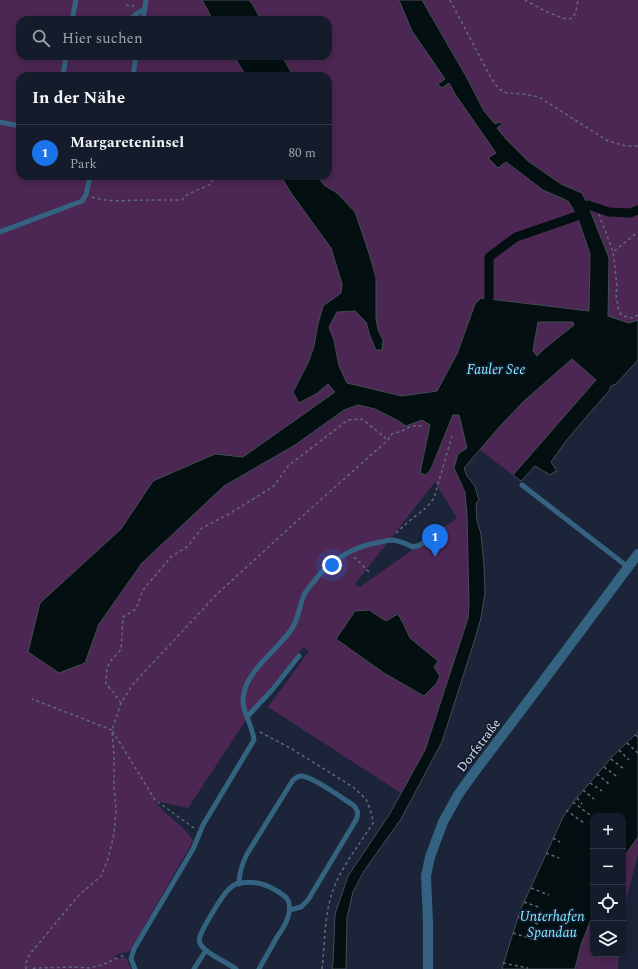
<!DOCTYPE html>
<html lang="de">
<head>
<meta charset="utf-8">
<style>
  body { margin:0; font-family:Spectral,serif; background:#212836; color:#f1f3f6 }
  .controls { position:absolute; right:12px; bottom:12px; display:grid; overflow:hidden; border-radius:8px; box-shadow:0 2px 10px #0003 }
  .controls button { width:36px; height:36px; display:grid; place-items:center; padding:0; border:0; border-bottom:1px solid #333947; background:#141b2a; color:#f1f3f6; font:20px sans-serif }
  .you { position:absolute; left:332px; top:565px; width:14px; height:14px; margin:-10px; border:3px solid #fff; border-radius:50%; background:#1a73e8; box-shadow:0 0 0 6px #1a73e833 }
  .badge { display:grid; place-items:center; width:26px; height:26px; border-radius:50%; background:#1a73e8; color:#fff; font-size:13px; font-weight:700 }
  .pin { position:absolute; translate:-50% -33px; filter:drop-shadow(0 1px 2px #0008) }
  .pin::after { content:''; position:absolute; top:21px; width:14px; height:12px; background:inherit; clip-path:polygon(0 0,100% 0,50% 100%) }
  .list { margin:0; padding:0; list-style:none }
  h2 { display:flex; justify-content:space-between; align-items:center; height:52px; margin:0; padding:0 16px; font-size:17px }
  h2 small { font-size:13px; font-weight:400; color:#9da1a8 }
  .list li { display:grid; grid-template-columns:26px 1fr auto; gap:12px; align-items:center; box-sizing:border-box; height:56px; padding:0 16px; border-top:1px solid #333947 }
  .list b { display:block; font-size:15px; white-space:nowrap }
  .list p { margin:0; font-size:13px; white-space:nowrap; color:#9da1a8 }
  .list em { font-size:13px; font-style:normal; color:#9da1a8 }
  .icon { flex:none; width:22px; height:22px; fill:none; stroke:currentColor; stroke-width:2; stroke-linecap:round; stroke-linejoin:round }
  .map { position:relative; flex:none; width:638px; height:969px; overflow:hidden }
  .search { position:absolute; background:#141b2a; box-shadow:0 2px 10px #0003; left:16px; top:16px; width:316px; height:44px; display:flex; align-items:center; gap:10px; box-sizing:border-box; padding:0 14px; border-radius:12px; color:#9da1a8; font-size:15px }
  .panel { position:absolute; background:#141b2a; box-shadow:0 2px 10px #0003; left:16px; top:72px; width:316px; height:108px; border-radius:12px }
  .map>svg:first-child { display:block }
  .green { fill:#4c2753; fill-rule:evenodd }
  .water { fill:#030f11; stroke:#434e53; fill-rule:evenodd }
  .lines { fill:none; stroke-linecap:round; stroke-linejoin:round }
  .canal { stroke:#030f11; stroke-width:9 }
  .path { stroke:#616a7b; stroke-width:1.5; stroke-dasharray:3 3; stroke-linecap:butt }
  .service { stroke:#336380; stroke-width:5 }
  .minor { stroke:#336380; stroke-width:10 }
  .labels { text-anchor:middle; stroke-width:3.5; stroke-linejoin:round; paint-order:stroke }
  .street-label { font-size:13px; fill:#d9e0ee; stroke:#121b2e }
  .water-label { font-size:14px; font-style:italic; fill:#83edff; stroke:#121b2e }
</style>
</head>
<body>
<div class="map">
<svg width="638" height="969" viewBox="0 0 638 969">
  <rect width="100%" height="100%" fill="#1b2438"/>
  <path class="green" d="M0,0H202L213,20H20V56H234L246,76H20V176H281L291,193L331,248L342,284L341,293L323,306L318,324L314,346L308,363L299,380L316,394L328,384L335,392L243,457L215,454L153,481L121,529L40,603L85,663L99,624L142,563L224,486L295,445L344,410L358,405L375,409L397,420L406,426L422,420L430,425L420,473L426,475L431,469L453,415H459L467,448L454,468L465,492L468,527L469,606L468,618L425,750L401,793L268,707L309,651L303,647L254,708L188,808L155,801C165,816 184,824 193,841L130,951L116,955L115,960L124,957L126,958L131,969H0ZM435,482L457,518L360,587L355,584ZM369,610L386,621L398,614L403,623L410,638L438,661L434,667L440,676L436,685L424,696L384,673L336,639Z
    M249,0H399L412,31L445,79L438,85L440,87L449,83L455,94L496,153L488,158L506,162L543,190L568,201L577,216L590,254L589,311L481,298L457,354L437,391L402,396L347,383L339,366L334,340L329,327L337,312L355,311L366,322L370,336L383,340L378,330L376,318V277L368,250L355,212L337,193L324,185L317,176H328V76H292L291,72L282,56H328V20H261L253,5Z
    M422,0H638V320L629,323L608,316L609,258L588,205L582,193L561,184L528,161L506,139L497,128L502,124L501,122L495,125L484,111L467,78Z
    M538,322H574V325L544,349L537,356L533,351Z
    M572,358L596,380L513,475L480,450L501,425L524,401Z
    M638,837V854L623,912V858Z
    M593,914V954H619L618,969H575L581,945Z"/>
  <path class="water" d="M202,0H249L253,5L261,20H213Z
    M399,0H422L467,78L484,111L495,124L500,122L502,124L497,128L506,139L528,161L561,184L582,193L588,205L609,258L608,316L629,323L638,320V360L616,384L611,386L609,391L594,408L566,441L551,462L557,471L554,472L550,475L535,466L521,481L513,475L596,380L572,359L524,401L501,425L464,468L467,476L475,486L479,500L476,503L477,521L481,534L484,566L485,593L481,618L474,642L442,742L401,819L364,871L353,892L347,918L346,969H332L333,962L335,914L348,876L389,815L425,750L468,618L469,606L467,515L465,492L454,468L458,454L467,448L459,415H453L431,469L426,475L420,473L430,425L422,420L406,426L397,420L375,409L358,405L344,410L295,445L224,486L142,563L99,624L85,663L59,673L28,652L40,603L121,529L153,481L215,454L243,457L335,392L328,384L316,394L299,403L293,392L308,363L314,346L318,324L323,306L341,293L342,284L331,248L291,193L281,176H317L324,185L337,193L355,212L368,250L376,277V318L378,330L383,340L382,350H376L370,336L366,322L355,311L337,312L329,327L334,340L339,366L347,383L402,396L437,391L457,354L475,304L481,298L589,311L590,254L577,216L568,201L543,190L506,162L498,168L488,158L496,153L455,94L449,83L442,88V87H440L438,84L445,79L412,31ZM538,322H573L574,325L544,349L537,356L533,351Z
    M234,56H282L291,72L292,76H246Z
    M369,610L386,621L398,614L403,623L410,638L438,661L434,667L440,676L436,684L424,696L384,673L336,639L355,611Z
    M638,732V837L623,858V816H593V914L581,945L575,969H502L503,965L520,911L563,817L575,800L612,757Z"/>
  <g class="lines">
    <path class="canal" d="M588,205L609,212L630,213L638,210
      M489,299V257L516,237L577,216"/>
    <path class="path" d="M450,0L491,78L499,89L507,93L523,94L539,97L608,141L626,146H638
      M525,0C532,4 565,23 572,18C576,15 577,5 578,0
      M126,5L134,6
      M92,197C110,203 129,200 147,200C159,200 170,200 182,200L188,194L209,185L216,176
      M599,214C603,227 609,239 613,252
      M638,315L633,318L623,316L619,312L616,295L617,286L613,252L638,232
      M396,533L409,521L426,508L434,498L452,436
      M354,557L369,572
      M121,703C116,697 113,690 106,685C106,666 108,662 121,650L123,617L136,609L143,590L171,557L188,546L202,528L229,514L274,486L288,466L348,420L362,419L388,440
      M260,732L292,749L353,787L366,799L372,815L373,823C359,845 342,866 333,890C324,915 325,943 322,969
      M635,735L638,737
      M627,743L638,753
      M619,750L629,760
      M611,759L624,769
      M604,767L616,776
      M597,774L609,784
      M590,783L602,791
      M583,790L594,799
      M577,798L582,804
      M573,802L590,815
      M566,810L584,823
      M194,828L155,800L112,730L121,703L134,683L217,594L307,512L388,440L392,434L402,431L412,426H423
      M553,838L560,842
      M546,853L559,858
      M531,888L549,895
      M524,902L541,908
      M518,917L538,924
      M513,933L532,939
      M503,963L528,968
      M26,969V963L30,954L79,895L101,876L108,859L114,834L116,810L114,786V757L112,730L32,699
      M33,969L35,968L75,967L89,968L102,965L124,955"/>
    <path class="service" d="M72,20L76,0
      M130,20L136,14L145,9
      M143,20L146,0
      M63,76L66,56
      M133,76L136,56
      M0,122L20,126
      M0,232L82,201L86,195L90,176
      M522,485L628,567
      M247,717L272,690L299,656
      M239,884C239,873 242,864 247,854L293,780C296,778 298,776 301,776C312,776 342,798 353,805C358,810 359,813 356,820L308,900L301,907L290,910
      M135,969L131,959L134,949L193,849L203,825L254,740C253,730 250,726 247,717C244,710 242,700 244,693C248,670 278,649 291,630C299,619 299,605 305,593C309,587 314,582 318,576C336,557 355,546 381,542C384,541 389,540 393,540C400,541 406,544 413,547L420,545L442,529
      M194,969L206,950
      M236,969C227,962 206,954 201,945C199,942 199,939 200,936C204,926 221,897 229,889C231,887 234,885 236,884C251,880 265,883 277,891C287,897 291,900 289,913C288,921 282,930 277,937C271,948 265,958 259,969"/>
    <path class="minor" d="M428,969V921L426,876L430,857L443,822L458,795L473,774L541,684L638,554"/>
  </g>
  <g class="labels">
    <g class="street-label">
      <text transform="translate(478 745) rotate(-53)" y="5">Dorfstraße</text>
    </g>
    <g class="water-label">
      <text x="496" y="374">Fauler See</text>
      <text x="552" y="921">Unterhafen<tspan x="552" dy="16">Spandau</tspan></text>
    </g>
  </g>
</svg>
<div class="controls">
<button>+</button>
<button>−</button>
<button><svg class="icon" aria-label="locate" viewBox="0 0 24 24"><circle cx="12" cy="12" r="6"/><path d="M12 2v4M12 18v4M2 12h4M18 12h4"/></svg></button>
<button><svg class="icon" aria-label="layers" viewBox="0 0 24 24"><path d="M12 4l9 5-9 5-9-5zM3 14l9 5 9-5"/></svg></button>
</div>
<div class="you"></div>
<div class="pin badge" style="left:435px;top:557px">1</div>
<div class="search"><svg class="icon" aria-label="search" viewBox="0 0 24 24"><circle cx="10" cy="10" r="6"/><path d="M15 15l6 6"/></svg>Hier suchen</div>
<section class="panel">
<h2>In der Nähe<small></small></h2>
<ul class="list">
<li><span class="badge">1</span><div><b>Margareteninsel</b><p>Park</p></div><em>80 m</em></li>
</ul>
</section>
</div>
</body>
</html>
